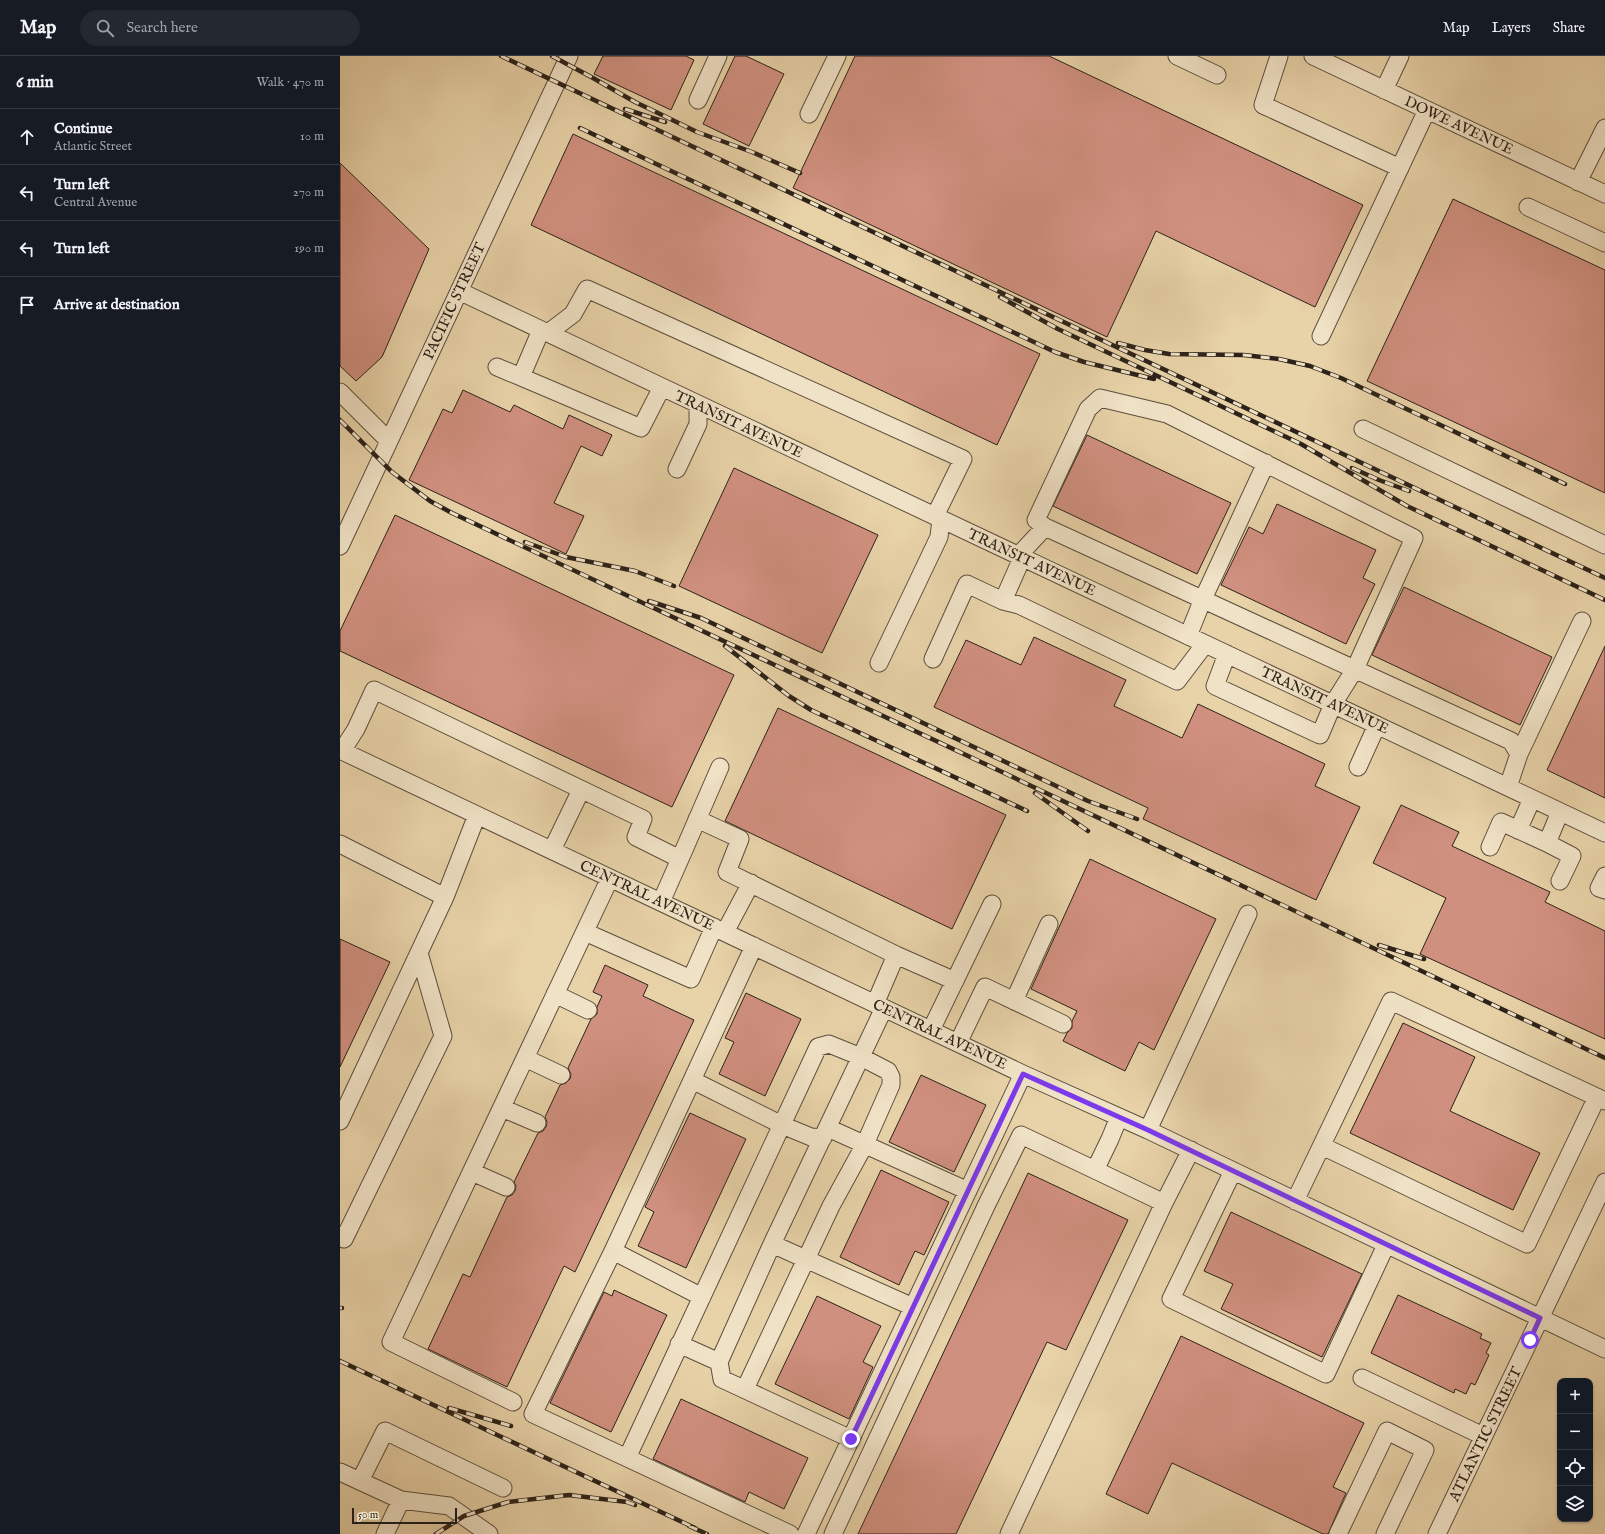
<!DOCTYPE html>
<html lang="en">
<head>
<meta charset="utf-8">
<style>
  body { margin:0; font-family:"IM FELL English",serif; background:#242831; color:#f1f3f6 }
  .controls { position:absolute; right:12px; bottom:12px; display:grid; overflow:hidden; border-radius:8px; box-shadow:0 1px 3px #0004 }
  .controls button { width:36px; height:36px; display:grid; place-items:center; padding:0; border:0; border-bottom:1px solid #363941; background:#171b24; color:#f1f3f6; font:20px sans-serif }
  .scale { position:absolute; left:12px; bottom:10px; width:105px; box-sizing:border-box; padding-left:4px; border:2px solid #2d2219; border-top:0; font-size:11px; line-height:14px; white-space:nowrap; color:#2d2219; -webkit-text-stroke:3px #f0e2c6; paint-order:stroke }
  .stop { position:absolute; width:12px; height:12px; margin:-9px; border:3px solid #7c3aed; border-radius:50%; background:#fff }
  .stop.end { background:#7c3aed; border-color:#fff; box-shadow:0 1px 4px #0008 }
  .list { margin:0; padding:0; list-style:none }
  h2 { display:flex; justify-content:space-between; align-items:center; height:52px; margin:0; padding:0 16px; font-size:17px }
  h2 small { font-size:13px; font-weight:400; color:#9ea1a6 }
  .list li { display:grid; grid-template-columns:26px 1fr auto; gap:12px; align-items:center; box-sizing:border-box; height:56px; padding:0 16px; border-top:1px solid #363941 }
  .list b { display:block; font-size:15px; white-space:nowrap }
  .list p { margin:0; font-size:13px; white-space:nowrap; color:#9ea1a6 }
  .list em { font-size:13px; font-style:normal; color:#9ea1a6 }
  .icon { flex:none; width:22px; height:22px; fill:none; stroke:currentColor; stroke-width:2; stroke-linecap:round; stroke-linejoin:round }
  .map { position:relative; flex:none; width:1265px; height:1478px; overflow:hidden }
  header { display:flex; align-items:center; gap:24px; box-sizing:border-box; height:56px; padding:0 20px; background:#171b24; border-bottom:1px solid #363941 }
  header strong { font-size:19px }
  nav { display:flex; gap:22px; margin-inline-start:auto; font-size:14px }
  .search { width:280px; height:36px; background:#242831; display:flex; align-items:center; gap:10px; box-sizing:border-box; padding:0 14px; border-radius:22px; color:#9ea1a6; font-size:15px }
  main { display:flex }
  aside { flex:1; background:#171b24 }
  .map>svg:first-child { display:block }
  .building { fill:#d0907f; stroke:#2d2219 }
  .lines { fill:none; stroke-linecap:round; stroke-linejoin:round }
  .minor-casing { stroke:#5c4e3d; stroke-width:19 }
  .minor { stroke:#f0e2c6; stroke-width:17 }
  .rail-casing { stroke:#2d2219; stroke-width:4.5 }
  .rail { stroke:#f0e2c6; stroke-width:3; stroke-dasharray:9; stroke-linecap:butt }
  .route { stroke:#7c3aed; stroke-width:5 }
  .labels { text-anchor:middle; stroke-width:3; stroke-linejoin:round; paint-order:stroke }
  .street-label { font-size:15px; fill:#2d2219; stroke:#f0e2c6 }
</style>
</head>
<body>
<header>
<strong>Map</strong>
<div class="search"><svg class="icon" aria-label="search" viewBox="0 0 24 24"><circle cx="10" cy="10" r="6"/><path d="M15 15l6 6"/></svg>Search here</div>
<nav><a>Map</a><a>Layers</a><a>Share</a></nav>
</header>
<main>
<aside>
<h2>6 min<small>Walk · 470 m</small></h2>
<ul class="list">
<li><svg class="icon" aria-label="ahead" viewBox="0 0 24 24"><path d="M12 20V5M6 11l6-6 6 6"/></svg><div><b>Continue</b><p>Atlantic Street</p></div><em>10 m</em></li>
<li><svg class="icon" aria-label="left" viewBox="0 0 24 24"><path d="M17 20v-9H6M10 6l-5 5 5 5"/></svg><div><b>Turn left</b><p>Central Avenue</p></div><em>270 m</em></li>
<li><svg class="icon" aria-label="left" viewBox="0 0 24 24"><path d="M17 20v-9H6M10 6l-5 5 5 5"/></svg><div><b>Turn left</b></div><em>190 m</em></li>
<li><svg class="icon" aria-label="arrive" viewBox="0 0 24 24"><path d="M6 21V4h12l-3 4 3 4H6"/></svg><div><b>Arrive at destination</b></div></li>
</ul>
</aside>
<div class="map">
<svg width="1265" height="1478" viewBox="0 0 1265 1478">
  <rect width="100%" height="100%" fill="#e8d2a8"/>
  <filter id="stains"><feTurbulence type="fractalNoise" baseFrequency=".005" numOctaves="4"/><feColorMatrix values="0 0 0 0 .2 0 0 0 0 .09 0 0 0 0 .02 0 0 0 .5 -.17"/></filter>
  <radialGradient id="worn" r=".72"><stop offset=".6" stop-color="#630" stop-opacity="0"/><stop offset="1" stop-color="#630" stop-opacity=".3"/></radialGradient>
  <path class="building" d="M263,0H346L354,4L331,54L254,18Z
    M395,0H406L444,18L409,90L363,68Z
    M515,0H709L1023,149L975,251L816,175L767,281L453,132Z
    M233,78L700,298L657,389L191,169Z
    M0,107L89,193L42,301L16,325L0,310Z
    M1113,143L1265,214V437L1027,325Z
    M123,334L170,356L174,349L223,373L229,359L272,379L262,400L241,390L214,447L244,460L226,498L69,424L103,353L112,357Z
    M747,379L891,447L857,518L713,450Z
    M394,412L538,479L482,597L339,530Z
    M937,448L1036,494L1023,522L1035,528L1006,588L881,529L909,471L923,478Z
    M55,459L394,619L332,751L0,595V575Z
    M1064,531L1212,601L1180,669L1032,599Z
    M694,581L786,624L774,650L842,682L858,648L985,708L975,730L1020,751L976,844L803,763L808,752L594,651L626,584L681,609Z
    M1265,590V742L1207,714Z
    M438,652L666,759L612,873L385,765Z
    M1061,749L1119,776L1112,790L1210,836L1205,846L1265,875V983L1080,898L1106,842L1033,807Z
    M750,803L876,863L814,994L799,986L785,1015L723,985L727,977L732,972V965L737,955L691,933Z
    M0,883L50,906L0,1011Z
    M265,909L308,929L303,940L354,964L235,1216L224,1210L167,1331L88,1293L123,1218L130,1221L167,1141L172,1139L175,1135L176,1130L174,1126L198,1077L203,1075L206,1071L207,1066L205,1061L220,1029L226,1027L230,1023L231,1018L228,1012L251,963L257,958V951L262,940L253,936Z
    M406,937L461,963L425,1040L379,1018L394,986L385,982Z
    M1063,967L1135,1001L1110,1055L1200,1097L1173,1154L1010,1077Z
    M581,1019L646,1049L614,1116L549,1086Z
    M350,1057L406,1083L346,1212L298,1190L314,1156L305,1151Z
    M541,1114L609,1146L584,1199L575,1195L559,1229L500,1201Z
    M688,1117L788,1164L726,1294L707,1286L616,1478H518Z
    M891,1156L1022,1218L982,1301L881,1253L893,1228L864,1215Z
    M274,1234L327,1259L271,1376L210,1347L264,1236L272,1240Z
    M1058,1239L1142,1278L1140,1282L1151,1287L1146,1297L1149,1299L1135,1329L1131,1327L1126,1338L1115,1333L1114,1337L1031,1297Z
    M477,1240L541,1270L523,1306L533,1311L509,1363L435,1328Z
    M841,1280L1024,1367L993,1431L1006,1437L988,1478H983L832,1407L808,1458L766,1438Z
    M341,1343L468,1402L444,1453L409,1436L405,1446L313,1403Z"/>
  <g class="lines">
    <g class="minor-casing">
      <path id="minor" d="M837,0L877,19
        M939,0L923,49L1060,112
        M973,0L1265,138
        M1044,34L1060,0
        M358,44L378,0
        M469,58L497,0
        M1238,126L1265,72
        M1188,151L1265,187
        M119,235L1265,777
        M208,277L233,258L247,233L623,403L595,460
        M981,280L1087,54
        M157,311L181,321L201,274
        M181,321L301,372L322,331
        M0,336L49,385
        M1023,373L1265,489
        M337,413L358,368V349
        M705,471L696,464L748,353L760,342L827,358L1074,482L1015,613L993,648L980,679L875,630L887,598
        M0,490L229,0
        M678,500L705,471L1171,685L1179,698
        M663,545L682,502
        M848,580L863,543L926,407
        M593,603L627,528L663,545L679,549L837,625L865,588
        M539,607L599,481L601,463
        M0,694L683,1018L808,1074L1265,1293
        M2,695L16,673L34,634L303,763L296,781L340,803L321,846
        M1018,711L1037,669
        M1168,731L1179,698L1242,565
        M357,763L400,783L387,816L556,899L535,948
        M1178,774L1192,743
        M0,788L105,841L137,759
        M1150,791L1161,766L1207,787
        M212,794L241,734
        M340,803L380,711
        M1265,820L1259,832L1265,834
        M1220,825L1232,800L1207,787L1220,756
        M245,876L351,923L374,871
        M385,876L411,827
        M414,890L273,1195L193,1358L450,1478
        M556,899L615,925
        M215,938L248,954
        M674,945L709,868
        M591,974L652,848
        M618,987L645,931L723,968
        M185,1002L221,1019
        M352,1024L442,1069L471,1081L483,1082
        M162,1052L197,1067
        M0,1065L105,841
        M488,1072L628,1135
        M808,1074L908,858
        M982,1090L1187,1188L1257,1041
        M893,1115L831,1243L986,1318L1046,1189
        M132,1116L166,1131
        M955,1145L1051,945L1265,1045
        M824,1147L851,1094
        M0,1180L4,1183L103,980L79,897
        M432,1188L573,1251
        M273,1195L362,1241
        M339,1288L379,1306
        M1022,1322L1143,1380
        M173,1346L51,1286L270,822
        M511,1383L382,1323L379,1306L432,1188L544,952
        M287,1402L478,991L489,988L521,1001L548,1015L551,1021V1029L525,1088L491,1150L405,1333
        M0,1416L61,1444L109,1450L149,1478
        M20,1425L45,1375L163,1432
        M45,1478L61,1444
        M466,1478L683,1018
        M493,1478L646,1150L681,1079L755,1114L770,1083L779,1061
        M669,1478L824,1147L755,1114
        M998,1478L1047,1375L1085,1394L1045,1478
        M1097,1478L1265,1126"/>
    </g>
    <use href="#minor" class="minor"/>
    <g class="rail-casing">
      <path id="rail" d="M161,0L1265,522
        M212,0L253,22L295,46L318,57L357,76L412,96L460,117
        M285,53L325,66
        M240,72L715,296L744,306L814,323
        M660,241L718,273L961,388L1067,450L1265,544
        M778,287L805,294L829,298L904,299L939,303L970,310L1001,322L1225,428
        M0,364L52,416L90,445L112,457L643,707L1265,1002
        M1012,412L1039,424L1069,435
        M185,486L226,501L295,515L334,530
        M309,545L361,562L748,745L797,763
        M385,590L449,640L471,654L687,755
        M695,737L748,775
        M1039,889L1084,903
        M0,1252H2
        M0,1305L355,1472
        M109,1352L171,1370
        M349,1470L367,1478
        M96,1478L124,1460L168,1446L229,1439L287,1446L295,1449"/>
    </g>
    <use href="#rail" class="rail"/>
  </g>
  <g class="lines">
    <path class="route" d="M511,1383L683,1018L808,1074L1200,1262L1190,1284"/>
  </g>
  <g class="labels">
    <g class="street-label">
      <text transform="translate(1119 69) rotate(25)" y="5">DOWE AVENUE</text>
      <text transform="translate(114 245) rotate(-65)" y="5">PACIFIC STREET</text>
      <text transform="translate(399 368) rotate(25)" y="5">TRANSIT AVENUE</text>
      <text transform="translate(692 506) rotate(25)" y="5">TRANSIT AVENUE</text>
      <text transform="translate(985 644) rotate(25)" y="5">TRANSIT AVENUE</text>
      <text transform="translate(307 839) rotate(25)" y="5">CENTRAL AVENUE</text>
      <text transform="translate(600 978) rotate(25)" y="5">CENTRAL AVENUE</text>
      <text transform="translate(1145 1378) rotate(-64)" y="5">ATLANTIC STREET</text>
    </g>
  </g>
  <rect width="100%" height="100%" filter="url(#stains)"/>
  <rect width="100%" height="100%" fill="url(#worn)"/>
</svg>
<div class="controls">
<button>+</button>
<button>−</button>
<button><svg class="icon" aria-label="locate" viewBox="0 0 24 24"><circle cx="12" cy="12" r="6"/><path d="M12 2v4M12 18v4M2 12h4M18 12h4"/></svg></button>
<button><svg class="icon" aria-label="layers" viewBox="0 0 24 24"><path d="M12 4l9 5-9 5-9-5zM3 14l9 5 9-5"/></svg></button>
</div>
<div class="scale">50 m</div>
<div class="stop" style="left:1190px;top:1284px"></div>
<div class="stop end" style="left:511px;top:1383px"></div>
</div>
</main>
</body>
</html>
